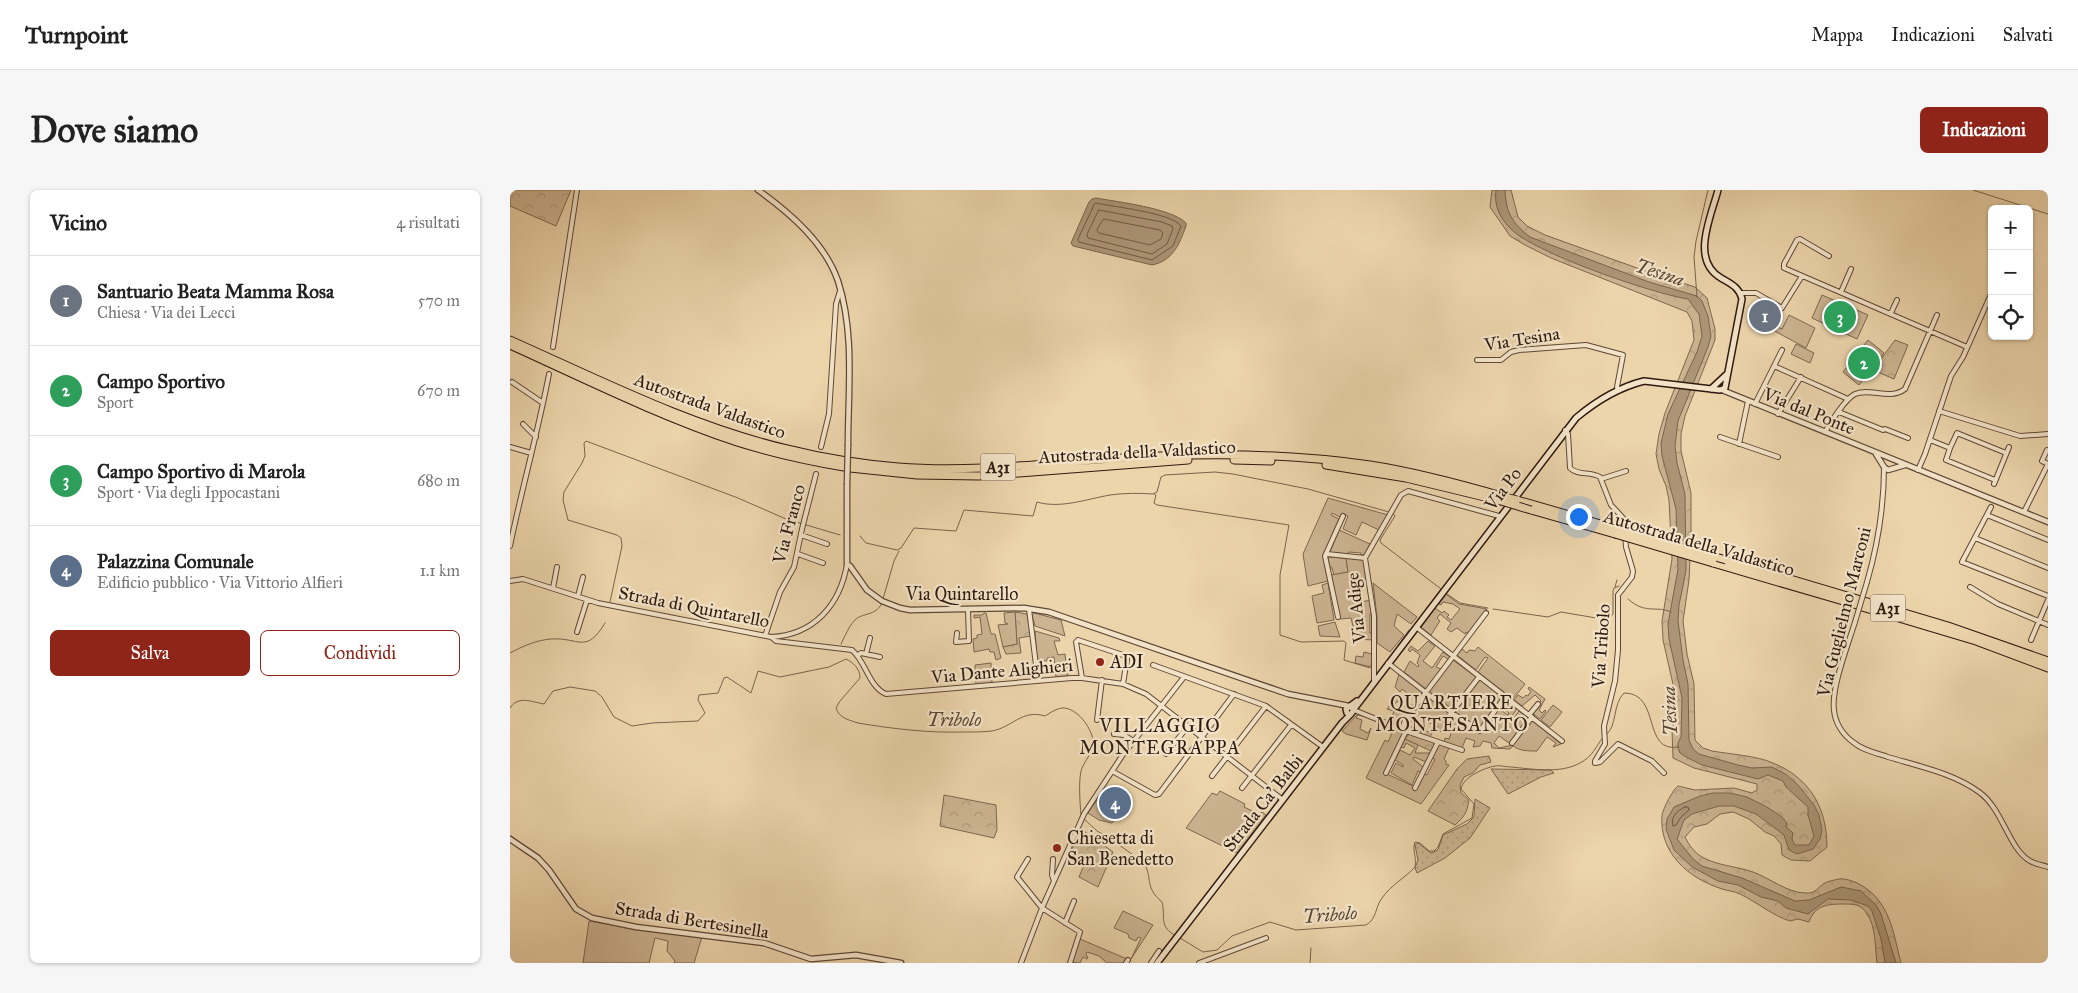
<!DOCTYPE html>
<html lang="it">
<head>
<meta charset="utf-8">
<style>
  body { margin:0; font-family:"IM FELL Great Primer",serif; background:#f6f6f6; color:#222 }
  .controls { position:absolute; right:15px; top:15px; display:grid; overflow:hidden; border-radius:8px; box-shadow:0 1px 4px #0004 }
  .controls button { width:45px; height:45px; display:grid; place-items:center; padding:0; border:0; border-bottom:1px solid #e0e0e0; background:#fff; color:#222; font:25px sans-serif }
  .you { position:absolute; left:1068px; top:326px; width:18px; height:18px; margin:-12px; border:4px solid #fff; border-radius:50%; background:#1a73e8; box-shadow:0 0 0 8px #1a73e833 }
  .badge { display:grid; place-items:center; width:32px; height:32px; border-radius:50%; background:#8f2418; color:#fff; font-size:16px; font-weight:700 }
  .pin { position:absolute; translate:-50% -50%; border:2px solid #fff; box-shadow:0 1px 5px #0006 }
  .list { margin:0; padding:0; list-style:none }
  h2 { display:flex; justify-content:space-between; align-items:center; height:65px; margin:0; padding:0 20px; font-size:21px }
  h2 small { font-size:16px; font-weight:400; color:#767676 }
  .list li { display:grid; grid-template-columns:32px 1fr auto; gap:15px; align-items:center; box-sizing:border-box; height:90px; padding:0 20px; border-top:1px solid #e0e0e0 }
  .list b { display:block; font-size:19px; white-space:nowrap }
  .list p { margin:0; font-size:16px; white-space:nowrap; color:#767676 }
  .list em { font-size:16px; font-style:normal; color:#767676 }
  .actions { display:flex; gap:10px; padding:15px 20px }
  .actions a { flex:1; padding:11px 0; border:1px solid #8f2418; border-radius:8px; text-align:center; font-size:18px; color:#8f2418 }
  .actions .main { background:#8f2418; color:#fff }
  .icon { flex:none; width:28px; height:28px; fill:none; stroke:currentColor; stroke-width:2; stroke-linecap:round; stroke-linejoin:round }
  .map { position:relative; flex:none; width:1538px; height:773px; overflow:hidden; border-radius:8px }
  header { display:flex; align-items:center; gap:30px; box-sizing:border-box; height:70px; padding:0 25px; background:#fff; border-bottom:1px solid #e0e0e0 }
  header strong { font-size:24px }
  nav { display:flex; gap:28px; margin-inline-start:auto; font-size:18px }
  .intro { display:flex; align-items:center; justify-content:space-between; box-sizing:border-box; height:120px; padding:0 30px }
  h1 { margin:0; font-size:35px }
  .button { padding:12px 22px; border-radius:8px; background:#8f2418; color:#fff; font-size:18px; font-weight:700 }
  main { display:flex; gap:30px; padding:0 30px }
  aside { flex:1; background:#fff; border-radius:8px; box-shadow:0 1px 4px #0004 }
  .map>svg:first-child { display:block }
  .grass { fill:url(#grass-dots); stroke:#7e6750 }
  .forest { fill:url(#forest-crowns); stroke:#7e6750 }
  .garden { fill:#ccb491; stroke:#7e6750 }
  .water { fill:#ac9576; stroke:#7a644d }
  .lines { fill:none; stroke-linecap:round; stroke-linejoin:round }
  .shore { stroke:#6e5843; stroke-width:1 }
  .stream { stroke:#7a644d; stroke-width:1 }
  .minor-casing { stroke:#5f4837; stroke-width:6 }
  .tertiary-casing { stroke:#5f4837; stroke-width:7 }
  .secondary-casing { stroke:#301a10; stroke-width:8 }
  .motorway-casing { stroke:#301a10; stroke-width:9 }
  .minor { stroke:#f3e3c8; stroke-width:4 }
  .tertiary { stroke:#f3e3c8; stroke-width:4.5 }
  .secondary { stroke:#f3e3c8; stroke-width:5 }
  .motorway { stroke:#ecd4ab; stroke-width:7 }
  .minor-bridge-casing { stroke:#5f4837; stroke-width:6; stroke-linecap:butt }
  .tertiary-bridge-casing { stroke:#5f4837; stroke-width:7; stroke-linecap:butt }
  .motorway-bridge-casing { stroke:#301a10; stroke-width:9; stroke-linecap:butt }
  .minor-bridge { stroke:#f3e3c8; stroke-width:4 }
  .tertiary-bridge { stroke:#f3e3c8; stroke-width:4.5 }
  .motorway-bridge { stroke:#ecd4ab; stroke-width:7 }
  .poi-dot { fill:#8f2418; stroke:#f3e3c8; stroke-width:2 }
  .labels { text-anchor:middle; stroke-width:4.5; stroke-linejoin:round; paint-order:stroke }
  .shield { fill:#f3e3c8; stroke:#6a5647; stroke-width:1 }
  .shield-label { font-size:16px; font-weight:bold; fill:#301a10 }
  .street-label { font-size:18px; fill:#301a10; stroke:#f3e3c8 }
  .poi-label { font-size:18px; fill:#301a10; stroke:#f3e3c8; text-anchor:start }
  .water-label { font-size:19px; font-style:italic; fill:#5b4534; stroke:#f3e3c8 }
  .neighbourhood-label { font-size:19px; letter-spacing:1px; fill:#301a10; stroke:#f3e3c8 }
</style>
</head>
<body>
<header>
<strong>Turnpoint</strong>
<nav><a>Mappa</a><a>Indicazioni</a><a>Salvati</a></nav>
</header>
<div class="intro"><h1>Dove siamo</h1><a class="button">Indicazioni</a></div>
<main>
<aside>
<h2>Vicino<small>4 risultati</small></h2>
<ul class="list">
<li><span class="badge" style="background:#6b7280">1</span><div><b>Santuario Beata Mamma Rosa</b><p>Chiesa · Via dei Lecci</p></div><em>570 m</em></li>
<li><span class="badge" style="background:#2e9e5b">2</span><div><b>Campo Sportivo</b><p>Sport</p></div><em>670 m</em></li>
<li><span class="badge" style="background:#2e9e5b">3</span><div><b>Campo Sportivo di Marola</b><p>Sport · Via degli Ippocastani</p></div><em>680 m</em></li>
<li><span class="badge" style="background:#5c6f8a">4</span><div><b>Palazzina Comunale</b><p>Edificio pubblico · Via Vittorio Alfieri</p></div><em>1.1 km</em></li>
</ul>
<div class="actions"><a class="main">Salva</a><a>Condividi</a></div>
</aside>
<div class="map">
<svg width="1538" height="773" viewBox="0 0 1538 773">
  <defs>
    <pattern id="grass-dots" width="8" height="8" patternUnits="userSpaceOnUse" patternTransform="scale(1.25)"><rect width="8" height="8" fill="#ccb491"/><path d="M2 2h.1M6 6h.1" fill="none" stroke="#b09a7c" stroke-width="1.8" stroke-linecap="round"/></pattern>
    <pattern id="forest-crowns" width="20" height="18" patternUnits="userSpaceOnUse" patternTransform="scale(1.25)"><rect width="20" height="18" fill="#ccb491"/><path d="M2 6a3 3 0 1 1 6 0M12 15a3 3 0 1 1 6 0" fill="none" stroke="#b09a7c"/></pattern>
  </defs>
  <rect width="100%" height="100%" fill="#ecd4ab"/>
  <filter id="stains"><feTurbulence type="fractalNoise" baseFrequency=".004" numOctaves="4"/><feColorMatrix values="0 0 0 0 .2 0 0 0 0 .09 0 0 0 0 .02 0 0 0 .5 -.17"/></filter>
  <radialGradient id="worn" r=".72"><stop offset=".6" stop-color="#630" stop-opacity="0"/><stop offset="1" stop-color="#630" stop-opacity=".3"/></radialGradient>
  <path class="grass" d="M981,579L1041,580L1044,583L1031,587L998,604Z
    M965,609L980,618L960,648L935,668L907,683L905,678L908,670L905,655L908,653L921,663L928,660L933,645L957,634L964,627Z"/>
  <path class="forest" d="M0,0H61L46,36L0,16Z
    M982,0H1001L1008,27L1017,36L1035,45L1127,78L1185,97L1197,108L1205,139V150L1175,226L1171,244V261L1181,303V346L1179,390L1173,431L1177,464L1184,494L1185,550L1193,558L1202,561C1219,564 1248,566 1263,573C1300,588 1317,618 1317,657L1300,671L1281,670L1272,665L1271,654L1264,646L1255,642L1239,629L1223,622L1210,624L1197,634L1184,637L1175,647C1179,655 1184,662 1192,667C1208,676 1226,676 1243,682C1260,688 1277,703 1296,703C1306,704 1307,697 1315,693C1318,691 1325,690 1329,689C1335,688 1342,691 1347,693C1380,709 1383,742 1391,773H1367C1365,758 1366,736 1357,724C1351,714 1344,714 1334,714C1318,714 1305,715 1299,732L1288,729L1280,731C1263,726 1247,712 1230,704C1224,701 1218,701 1212,699C1178,688 1149,663 1152,625C1153,619 1163,599 1168,596L1185,600L1224,598L1242,603L1247,600V594L1184,578L1163,568L1162,540L1166,519L1165,503L1153,450L1152,431L1162,369L1159,310L1156,296L1149,279L1146,264L1149,244L1155,223L1184,150L1182,131L1177,122L1041,68L1015,55L1000,46L980,17Z
    M1385,150L1398,155L1384,189L1363,180Z
    M818,367L836,368L838,382L824,385L822,378H820Z
    M505,422L517,424L521,446L509,448L511,463L496,464L493,457L507,454Z
    M899,544L923,552L924,555L921,561L895,549Z
    M979,566L981,572L970,575L963,583L954,587L950,595L951,603L959,610C957,623 954,627 945,635L918,621L947,579L957,569Z
    M434,605L486,615L487,640L484,648L430,636Z
    M571,639L603,662L588,697L569,687L574,675L558,668Z"/>
  <path class="garden" d="M1312,105L1358,125L1347,149L1302,128Z
    M1279,125L1305,138L1296,158L1259,138L1261,134L1272,139Z
    M1358,150L1374,163L1349,195L1333,182Z
    M1286,154L1304,163L1300,173L1281,164Z
    M818,308L878,325L869,340L852,332L846,345L833,339L838,326L832,323L830,327L822,323L821,325L829,329L813,366L818,391L798,396L793,364Z
    M829,340L860,354L854,365H851V363L839,362L838,364L820,362Z
    M836,368L853,370L858,393L841,398L846,413L861,410L862,423L860,424V443L863,444V450L846,449L841,428L830,429L821,385L838,382Z
    M818,393L824,430L807,433L802,406L814,403L812,395Z
    M863,393L907,427L901,434L887,424L884,436L894,445L880,462L867,453V427Z
    M936,404L949,414L977,419L958,443L956,442L955,444L947,438L941,442L937,439L941,433L930,424L927,428L930,431L921,445L911,437L925,418L932,423L934,421L939,425L937,427L941,430L950,419L943,414L933,412L931,415L929,414Z
    M505,422L507,454L493,457L488,435L498,434L495,433L494,423Z
    M474,423H476L481,444H485L491,468L486,470L484,462H480L479,459L464,462L463,449L467,448V445L472,444L470,427L464,428V425H472Z
    M524,423L551,430L555,446L525,436L522,425Z
    M825,432L830,447L810,446L808,436Z
    M525,441L549,448L550,451H544L548,465L555,464L558,486L546,487L544,467L537,468V471L527,470Z
    M918,451L925,456L913,471L922,478L933,462L940,467L937,471L938,469L933,466L926,477L931,479L916,499L894,482L900,471L908,477L909,475L907,473L910,465L902,459L900,462L898,460L901,456L908,461Z
    M968,457L1015,494L1003,509L968,482L978,468L975,467L966,480L947,465L952,459L957,463L959,460L965,461Z
    M854,462L862,464L861,477L845,473L846,466L853,467Z
    M943,470L966,487L942,519L919,501Z
    M481,473L482,493L466,495L465,475Z
    M889,484L913,503L907,511L892,499L890,502L885,497Z
    M970,490L992,507L969,538L945,522Z
    M1019,497L1035,509L1029,520L1032,523L1035,520L1036,521L1030,529L1022,523L1031,511L1025,505L1012,516L1004,510L1008,505L1013,508L1016,505L1018,506L1021,501L1018,499Z
    M916,505L939,523L934,530L937,532L942,525L970,544L989,519L998,525L999,523L991,517L996,510L1007,519L1001,527L1003,529L1009,521L1018,527L999,553L989,546L984,553L989,558L1003,555L1022,530L1051,554L1043,557L1046,553L1037,547L1027,561C1018,561 1010,561 1003,556L1000,559L982,558L981,553L973,551L970,556L963,557L965,551L956,548L952,558L934,552L935,548L939,549L941,543L936,541L935,543L926,540L928,536L916,532L913,540L922,543L920,547L910,543L912,537L906,535L907,531L902,529L900,535L902,536L901,541L894,538L897,531Z
    M886,507L903,516L897,523L894,522L896,517L887,511L884,516L887,518L884,521L896,525L890,537L880,532L884,521L877,519Z
    M1043,515L1052,522L1040,537L1031,530Z
    M848,524L858,527L848,525L846,528L852,530L850,539L858,543L861,538L857,550L836,544L832,541Z
    M884,538L893,544L875,583L907,598L914,584L917,585L925,569L922,568L929,554L939,558L934,569L936,571V574L939,575L911,614L856,588L875,550L878,552Z
    M895,549L908,555L905,563H920L916,572L904,567L903,569L913,577L911,582L908,581L902,595L881,583L886,573L893,577V575L885,570L890,560L900,565L905,558L896,553L894,558L891,557Z
    M593,601L616,613L602,633L589,630L578,623Z
    M710,601L735,614L734,617L749,624L752,622L756,625L727,663L676,638L702,603L707,605Z
    M613,721L643,735L621,769L631,748L628,747L626,751L619,748L618,744L604,738Z
    M79,731L146,742L153,740L192,747L184,773H164L165,771L157,761L158,751L145,748L139,773H73Z
    M570,749L617,769L615,773H597L589,766L577,762L576,765L578,767L577,769L573,767L570,773L561,772Z"/>
  <path class="water" d="M986,0H995C996,23 1002,33 1020,47L1139,92L1187,106L1192,111L1198,126L1201,146L1198,157L1168,231L1165,256L1167,273L1175,304L1176,381L1169,415L1168,431L1173,470L1178,494L1179,550L1183,559L1189,564L1228,575L1242,578L1262,577L1277,585L1288,595L1304,615L1309,625L1312,640L1310,649L1303,659L1287,664L1279,660L1274,645L1246,624L1224,616H1209L1182,624L1174,630L1167,649L1183,669L1192,676L1232,688L1285,711L1299,710L1331,697L1351,701L1366,715L1371,724L1386,773H1375L1371,749L1362,721L1358,716L1341,710L1318,709L1298,724L1276,718L1268,711L1251,707L1228,695L1208,691L1182,677L1164,660L1156,639L1157,629L1164,617L1190,606L1203,603H1220L1237,607L1257,617L1272,627L1277,633L1276,637L1283,643L1282,649L1285,655H1299L1304,646L1298,625V617L1276,597L1273,591L1258,585L1248,589L1192,575L1176,567L1170,563L1168,558V553L1171,547L1172,508L1159,449L1158,434L1168,379L1166,319L1152,266L1151,253L1158,224L1187,162L1192,146L1189,124L1178,109C1144,104 1021,62 1000,38C989,27 984,15 986,0Z
    M586,8C608,12 661,18 676,33V36C670,53 663,71 642,75L563,56L561,53L579,12L582,9Z"/>
  <g class="lines">
    <path class="shore" d="M586,13C604,17 662,23 671,36L663,56L642,70L569,52L568,49L584,15Z
      M589,20L652,32L662,36L663,39L657,54L642,64L578,48L577,45Z
      M594,29L650,40L653,43L651,49L640,55L589,43L587,40Z
      M1175,617H1178L1179,620L1171,627L1166,635L1163,636C1160,627 1168,620 1175,617Z"/>
    <path class="stream" d="M1463,0L1538,24
      M1187,107L1184,67L1186,51L1198,0
      M644,304L646,305L644,313L647,315L779,335L770,385V445L791,452L834,451L836,453L834,470L860,478
      M883,323L885,326L870,350L871,353L931,399L905,434
      M350,346L356,353L387,360L391,358L404,338L446,341L454,320L523,326L527,312C550,319 577,309 600,305C614,303 629,303 643,304L647,302L651,287L655,285L705,282L723,284L798,299L879,322
      M1105,397L1107,390
      M937,404L950,413L978,418
      M373,409L384,371L389,361
      M1118,409C1136,425 1145,415 1161,422
      M100,412L112,356L111,348L107,345L58,330L53,310L54,302L72,273L75,266L74,253L76,251L228,308L276,329L330,345
      M983,419L1038,427L1051,422L1098,430L1103,424V401L1104,398L1109,396
      M331,454C335,446 339,436 345,430C353,422 365,427 372,413
      M887,457L899,440
      M0,463C13,456 27,450 41,449C69,447 76,465 95,433
      M0,518C8,505 22,512 34,514L43,501L60,497L85,501L92,507L104,527L122,536L142,533L188,531L195,523L188,510L189,505L208,503L214,488L217,487L241,503L248,481L270,487L319,477L336,469C344,473 350,479 350,488L330,511L326,518C329,528 339,530 348,533C384,539 418,543 455,542C464,542 473,542 482,541C503,537 512,519 535,526C540,523 547,518 553,518C567,518 581,537 583,550C584,561 576,569 572,578C568,587 570,615 571,625
      M1096,545C1108,535 1102,515 1114,503C1152,503 1131,564 1169,557
      M573,628L587,641L601,649L634,673C643,688 634,697 652,712C656,728 648,736 666,746
      M670,748L693,762L707,760L722,746L760,732L786,740L856,735C867,729 865,717 872,708C881,695 895,688 905,677C907,668 902,660 905,652L910,653L919,661H924L928,657L933,644L962,628L964,614L951,599C953,587 974,578 985,576C990,575 996,577 1001,577C1023,579 1050,584 1070,573C1082,567 1086,557 1093,547
      M800,773L801,758"/>
    <g class="minor-casing">
      <path id="minor" d="M1319,66L1290,49L1287,50L1274,74V78L1457,157
        M1331,102L1341,79
        M1230,103H1246L1272,118L1292,86
        M1381,123L1387,110
        M43,157L67,0
        M967,170H991L1001,162L1009,160L1076,155L1113,165L1107,197L1108,201
        M1264,176L1338,209
        M2,192L33,213
        M1245,214L1272,160
        M1429,221L1510,246L1538,244
        M1329,222L1373,240L1375,239L1398,248
        M1268,224L1291,187
        M13,234L26,247
        M1055,240L1058,244L1060,278C1068,286 1080,281 1090,287L1101,315L1114,329L1116,357L1123,381L1122,387L1108,405V460L1105,491L1094,536L1095,554L1085,571V573
        M1315,242C1320,233 1335,209 1345,204C1361,197 1379,211 1395,199L1427,125
        M1210,247L1268,267
        M1420,250L1440,258L1436,270L1485,290
        M1229,254L1238,211
        M0,257L21,263
        M311,257L319,224L326,114L330,101
        M1440,258L1447,243L1496,263
        M1408,280L1415,264L1441,186L1453,167L1482,102
        M1091,289L1116,281
        M1484,294L1499,257
        M1481,317L1452,372L1538,406
        M1514,322L1538,274L1532,271L1537,260
        M1477,325L1538,350
        M291,345L317,354
        M1465,348L1538,378
        M0,356C12,298 28,242 39,184
        M288,364L313,373
        M817,364L855,368
        M0,391L13,389L88,413L261,447C304,445 330,415 337,374
        M1357,392C1368,354 1374,317 1374,277
        M1460,397L1488,414L1538,435
        M43,398L47,377
        M68,406L73,387
        M519,419L528,491
        M828,427L815,366L833,326
        M1345,432C1338,455 1321,498 1324,520C1325,533 1333,545 1343,552C1352,560 1366,563 1378,567C1408,576 1443,583 1469,602C1493,619 1498,658 1520,671C1525,674 1532,675 1538,677
        M906,437L1052,551
        M67,442L77,410
        M447,443L446,452L459,451L458,420
        M255,446L270,402L284,377L292,339L306,284
        M261,447L266,451L342,460C356,472 359,497 376,504L562,488H572L613,494L636,504L773,610
        M1521,450L1538,410
        M356,464L360,448
        M348,465L351,463L370,467
        M878,473L942,523L970,541L995,507
        M643,475L756,516L813,557
        M572,488L566,452L568,450L616,466L617,469L613,494
        M864,491V426L855,368L891,305L898,301L989,326
        M844,520L896,541L952,560
        M1019,525L1028,514
        M587,530L592,490
        M935,531L969,487
        M892,539L895,530L976,423
        M604,544L614,545L623,551
        M1002,553L1022,527
        M656,564L678,536
        M1085,573L1090,572L1108,554L1142,571L1154,583
        M602,581L645,605L649,604L724,504
        M876,583L896,541
        M702,586L756,516
        M732,598L781,535
        M905,598L928,552
        M518,669L507,687L532,718L570,742L560,773
        M543,669L542,685L544,691
        M555,733L564,711
        M511,773L532,718L574,624L612,566L674,487
        M616,773L618,770
        M641,773L649,761
        M689,773L756,748"/>
    </g>
    <g class="tertiary-casing">
      <path id="tertiary" d="M248,0C280,23 315,53 328,91C345,143 338,201 338,254
        M1212,200L1538,332
        M1366,264L1374,277L1378,280L1395,275
        M337,295V374L340,376L357,400L372,411L390,418L400,420L514,418L539,422L778,504L839,516
        M0,649L28,668L39,680L66,719L82,728L126,737L254,753L301,769L346,765L391,773"/>
    </g>
    <g class="secondary-casing">
      <path id="secondary" d="M1201,199L1217,184
        M840,516L844,520L840,525L837,523L836,519L847,511
        M844,519L1066,228C1085,212 1110,197 1134,191L1210,200L1215,198L1232,109C1229,97 1221,94 1211,88C1180,70 1201,27 1208,0
        M647,773L832,533L841,524"/>
    </g>
    <g class="motorway-casing">
      <path id="motorway" d="M0,150C90,190 180,236 277,259C313,268 351,274 388,277C475,284 563,269 650,266C720,263 791,265 860,275C906,282 950,294 995,307
        M0,155C75,189 149,226 227,252C262,263 298,271 334,277
        M724,270L761,271
        M816,275L896,288L991,311
        M340,278L407,285L469,286L678,270
        M1007,310L1108,339
        M1021,320L1105,344
        M1216,370L1438,436L1538,471
        M1203,373L1347,415
        M1352,417L1466,451L1538,478"/>
    </g>
    <use href="#minor" class="minor"/>
    <use href="#tertiary" class="tertiary"/>
    <use href="#secondary" class="secondary"/>
    <use href="#motorway" class="motorway"/>
    <g class="minor-bridge-casing">
      <path id="minor-bridge" d="M1345,432L1357,392"/>
    </g>
    <g class="tertiary-bridge-casing">
      <path id="tertiary-bridge" d="M337,295L338,254"/>
    </g>
    <g class="motorway-bridge-casing">
      <path id="motorway-bridge" d="M995,307L1007,310
        M991,311L1021,320
        M1108,339L1216,370
        M1105,344L1203,373"/>
    </g>
    <use href="#minor-bridge" class="minor-bridge"/>
    <use href="#tertiary-bridge" class="tertiary-bridge"/>
    <use href="#motorway-bridge" class="motorway-bridge"/>
  </g>
  <g class="poi-dot">
    <circle cx="590" cy="472" r="5"/>
    <circle cx="547" cy="658" r="5"/>
  </g>
  <g class="labels">
    <g class="shield">
      <rect x="470.5" y="263.5" width="35" height="27" rx="4"/>
      <rect x="1360.5" y="404.5" width="35" height="27" rx="4"/>
    </g>
    <g class="shield-label">
      <text x="488" y="283">A31</text>
      <text x="1378" y="424">A31</text>
    </g>
    <g class="street-label">
      <text transform="translate(1012 149) rotate(-9)" y="6">Via Tesina</text>
      <text transform="translate(200 216) rotate(20)" y="6">Autostrada Valdastico</text>
      <text transform="translate(1299 221) rotate(22)" y="6">Via dal Ponte</text>
      <text transform="translate(627 262) rotate(-3)" y="6">Autostrada della Valdastico</text>
      <text transform="translate(993 299) rotate(-53)" y="6">Via Po</text>
      <text transform="translate(279 334) rotate(-75)" y="6">Via Franco</text>
      <text transform="translate(1189 353) rotate(16)" y="6">Autostrada della Valdastico</text>
      <text x="452" y="410">Via Quintarello</text>
      <text transform="translate(184 417) rotate(11)" y="6">Strada di Quintarello</text>
      <text transform="translate(846 418) rotate(-96)" y="6">Via Adige</text>
      <text transform="translate(1334 422) rotate(-76)" y="6">Via Guglielmo Marconi</text>
      <text transform="translate(1091 456) rotate(-86)" y="6">Via Tribolo</text>
      <text transform="translate(492 481) rotate(-5)" y="6">Via Dante Alighieri</text>
      <text transform="translate(753 613) rotate(-52)" y="6">Strada Ca' Balbi</text>
      <text transform="translate(182 730) rotate(9)" y="6">Strada di Bertesinella</text>
    </g>
    <g class="poi-label">
      <text x="600" y="478">ADI</text>
      <text x="557" y="654">Chiesetta di<tspan x="557" dy="21">San Benedetto</tspan></text>
    </g>
    <g class="water-label">
      <text transform="translate(1150 82) rotate(18)" y="7">Tesina</text>
      <text transform="translate(1159 521) rotate(-93)" y="7">Tesina</text>
      <text x="444" y="536">Tribolo</text>
      <text transform="translate(820 724) rotate(-4)" y="7">Tribolo</text>
    </g>
    <g class="neighbourhood-label">
      <text x="942" y="519">QUARTIERE<tspan x="942" dy="22">MONTESANTO</tspan></text>
      <text x="650" y="542">VILLAGGIO<tspan x="650" dy="22">MONTEGRAPPA</tspan></text>
    </g>
  </g>
  <rect width="100%" height="100%" filter="url(#stains)"/>
  <rect width="100%" height="100%" fill="url(#worn)"/>
</svg>
<div class="controls">
<button>+</button>
<button>−</button>
<button><svg class="icon" aria-label="locate" viewBox="0 0 24 24"><circle cx="12" cy="12" r="6"/><path d="M12 2v4M12 18v4M2 12h4M18 12h4"/></svg></button>
</div>
<div class="you"></div>
<div class="pin badge" style="left:1255px;top:126px;background:#6b7280">1</div>
<div class="pin badge" style="left:1354px;top:173px;background:#2e9e5b">2</div>
<div class="pin badge" style="left:1330px;top:127px;background:#2e9e5b">3</div>
<div class="pin badge" style="left:605px;top:613px;background:#5c6f8a">4</div>
</div>
</main>
</body>
</html>
